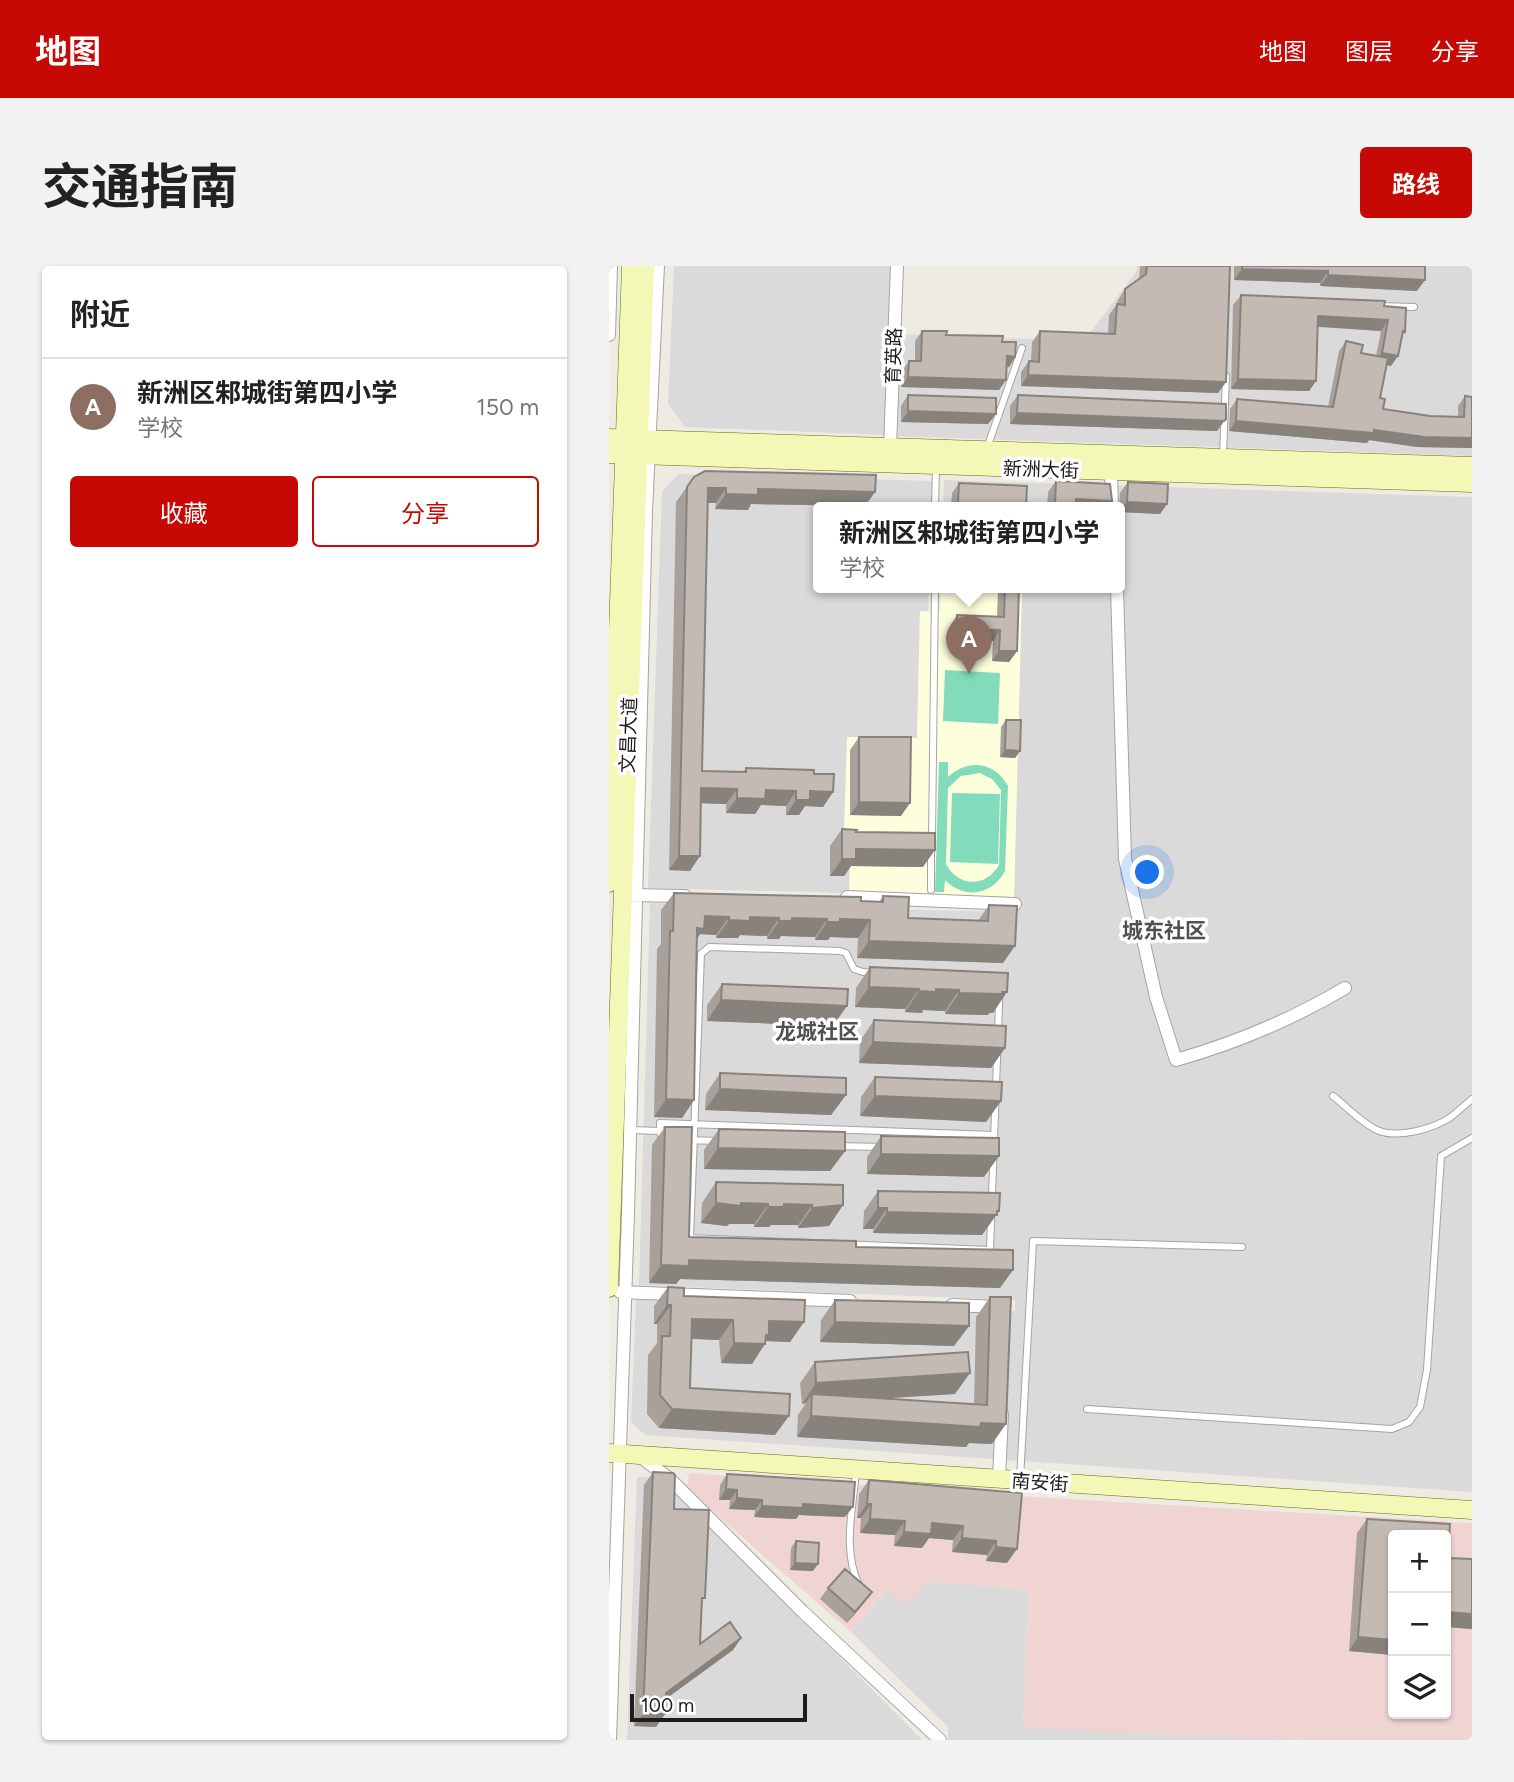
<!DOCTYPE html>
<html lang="zh">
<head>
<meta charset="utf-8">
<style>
  body { margin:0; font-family:Figtree,"Noto Sans SC",sans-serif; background:#f2f2f2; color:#222 }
  .controls { position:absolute; right:21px; bottom:21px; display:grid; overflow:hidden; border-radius:7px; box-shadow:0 2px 5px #0004 }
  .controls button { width:63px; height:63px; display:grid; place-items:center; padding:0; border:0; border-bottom:2px solid #e0e0e0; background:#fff; color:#222; font:35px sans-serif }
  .scale { position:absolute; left:21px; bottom:18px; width:177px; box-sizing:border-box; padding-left:7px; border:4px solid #1d1d1d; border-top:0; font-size:19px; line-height:24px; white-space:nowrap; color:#1d1d1d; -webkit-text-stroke:5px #fff; paint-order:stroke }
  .you { position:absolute; left:539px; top:607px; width:24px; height:24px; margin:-18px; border:5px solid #fff; border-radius:50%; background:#1a73e8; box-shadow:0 0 0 10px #1a73e833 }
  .badge { display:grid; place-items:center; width:46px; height:46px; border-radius:50%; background:#c60904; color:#fff; font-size:23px; font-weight:700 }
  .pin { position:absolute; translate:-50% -58px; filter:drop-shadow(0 2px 4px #0008) }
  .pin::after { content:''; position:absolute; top:37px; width:24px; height:21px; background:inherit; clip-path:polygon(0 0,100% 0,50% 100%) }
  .popup { position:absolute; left:204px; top:236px; width:312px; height:91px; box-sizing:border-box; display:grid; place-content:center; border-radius:7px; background:#fff; filter:drop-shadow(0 2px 5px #0005); font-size:23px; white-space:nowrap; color:#767676 }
  .popup b { font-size:26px; color:#222 }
  .popup::after { content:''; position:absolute; left:50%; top:100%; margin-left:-14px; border:14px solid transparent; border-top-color:#fff }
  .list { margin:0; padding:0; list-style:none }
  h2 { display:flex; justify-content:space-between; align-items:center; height:91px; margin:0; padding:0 28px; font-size:30px }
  h2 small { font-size:23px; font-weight:400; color:#767676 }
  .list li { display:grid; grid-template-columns:46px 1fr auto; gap:21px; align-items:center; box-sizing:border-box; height:98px; padding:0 28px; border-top:2px solid #e0e0e0 }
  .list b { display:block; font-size:26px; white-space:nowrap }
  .list p { margin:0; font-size:23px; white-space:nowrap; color:#767676 }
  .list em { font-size:23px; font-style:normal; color:#767676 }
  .actions { display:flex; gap:14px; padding:21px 28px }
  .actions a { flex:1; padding:16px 0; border:2px solid #c60904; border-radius:7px; text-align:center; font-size:24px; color:#c60904 }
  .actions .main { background:#c60904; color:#fff }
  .icon { flex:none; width:38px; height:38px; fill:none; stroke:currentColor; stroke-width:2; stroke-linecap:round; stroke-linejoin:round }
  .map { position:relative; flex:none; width:863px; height:1474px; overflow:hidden; border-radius:7px }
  header { display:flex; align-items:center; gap:42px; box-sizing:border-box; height:98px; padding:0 35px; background:#c60904; color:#fff }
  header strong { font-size:33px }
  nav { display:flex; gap:38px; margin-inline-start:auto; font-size:24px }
  .intro { display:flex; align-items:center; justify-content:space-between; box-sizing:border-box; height:168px; padding:0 42px }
  h1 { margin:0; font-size:49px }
  .button { padding:18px 32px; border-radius:7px; background:#c60904; color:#fff; font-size:24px; font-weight:700 }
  main { display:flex; gap:42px; padding:0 42px }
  aside { flex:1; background:#fff; border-radius:7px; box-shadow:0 2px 5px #0004 }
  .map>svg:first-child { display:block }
  .residential { fill:#dbdada }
  .commercial { fill:#efd4d2; fill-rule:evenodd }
  .education { fill:#fdfedc }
  .pitch { fill:#82dcbc; fill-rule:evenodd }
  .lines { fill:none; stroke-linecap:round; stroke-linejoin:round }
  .lane-casing { stroke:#a4a4a4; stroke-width:8 }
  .street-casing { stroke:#a4a4a4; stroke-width:14 }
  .secondary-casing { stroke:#637107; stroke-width:19 }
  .lane { stroke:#fff; stroke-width:6 }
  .street { stroke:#fff; stroke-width:12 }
  .secondary { stroke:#f3f8b7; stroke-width:18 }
  .wall { fill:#a8a09a }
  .shaded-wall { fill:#88827d }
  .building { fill:#c3bab3; stroke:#88827d; stroke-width:2 }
  .labels { text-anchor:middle; stroke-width:7; stroke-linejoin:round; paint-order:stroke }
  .street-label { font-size:19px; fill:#1d1d1d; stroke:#fff }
  .neighbourhood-label { font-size:21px; font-weight:bold; fill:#505050; stroke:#fff }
</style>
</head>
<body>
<header>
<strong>地图</strong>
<nav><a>地图</a><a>图层</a><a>分享</a></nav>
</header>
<div class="intro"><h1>交通指南</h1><a class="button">路线</a></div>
<main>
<aside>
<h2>附近<small></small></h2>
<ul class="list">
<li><span class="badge" style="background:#8d6e63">A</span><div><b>新洲区邾城街第四小学</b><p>学校</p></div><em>150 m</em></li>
</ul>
<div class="actions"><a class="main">收藏</a><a>分享</a></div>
</aside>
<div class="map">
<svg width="863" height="1474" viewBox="0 0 863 1474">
  <rect width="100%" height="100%" fill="#eeebe3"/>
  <path class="residential" d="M65,0H284L277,169L76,161L59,138Z
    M528,0H863V190L286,170L290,68L475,75L527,6Z
    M70,208L323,215V242H210V322H320L319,346H311L308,472L238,471L242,566L240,627L39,622L53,225Z
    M335,214L863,231V1226L36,1169L22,1156L27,1032L406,1045V1034L30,1019L41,637L402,646V631H405L413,322H510V242H334Z
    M28,1211H52L313,1474H18Z
    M318,1316L420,1323L414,1461L694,1474H339V1461L242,1366L280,1323Z"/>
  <path class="commercial" d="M80,1207L425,1231L863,1257V1474H694L414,1462L420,1323L318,1316L297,1339L279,1324L242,1366L78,1223ZM784,1269H837V1448H784Z"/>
  <path class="education" d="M332,322H413L405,631L240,627L242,567L235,566L238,471L308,472L311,345L331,346Z"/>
  <path class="pitch" d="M336,404L391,407L389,458L334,455Z
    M330,496H339V511C359,492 386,496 399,520L396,605C383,629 356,634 336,614L335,626H326ZM371,507L383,513L392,524L390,599C377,622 349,621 337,598L339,522L352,510Z
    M343,527L391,528L389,598L341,596Z"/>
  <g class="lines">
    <g class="lane-casing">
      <path id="lane" d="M768,40L805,41
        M378,182L413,82
        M614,190L617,110
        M326,242L327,201
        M323,572L326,322
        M322,624V583
        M100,681L231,685L237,687L245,703L254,706L391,711L381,984L81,972L92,688Z
        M724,830C737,840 752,857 768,864C788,873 824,863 842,851C849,845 856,839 863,833
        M22,864L51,865
        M52,873L51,857L385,869
        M80,874L108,875
        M227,880L273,881
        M478,1143L783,1163L800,1156L811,1141L818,1104L832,890L863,872
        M247,1205C244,1242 233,1284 250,1319
        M411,1213L424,975L633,981"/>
    </g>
    <g class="street-casing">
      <path id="street" d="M0,69L2,0
        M281,181L288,0
        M502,205L503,242
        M508,322L516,593L547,731L567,794C627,777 682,754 736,722
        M21,629L76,630
        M238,631L406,638
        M11,1026L241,1035
        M343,1039L391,1041
        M29,1189L61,1213L194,1346L331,1474
        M390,1213L393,1148
        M1,1474L19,948L37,245L49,0"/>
    </g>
    <g class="secondary-casing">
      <path id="secondary" d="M0,172L863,200
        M0,188L863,217
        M0,617L22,0
        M0,1022L36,0
        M0,1187L863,1244"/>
    </g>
    <use href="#lane" class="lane"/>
    <use href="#street" class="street"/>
    <use href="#secondary" class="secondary"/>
  </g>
  <path class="wall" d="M531,0H621L617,116L609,127L412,120V106L420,95H422L423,76L431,65L499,68L500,49L508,38L509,34L516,23L530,13Z
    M625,0H816L808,25L711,20V17L625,14Z
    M632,29L775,40L796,66L793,70L782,100L777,99L771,132L774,143L821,150L849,151V140L856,130L863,131V182L808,181L760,174L758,177L620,165L621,143L628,133L719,141L730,85L737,75L752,87L767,90L772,65L709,61L707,115L700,125L622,123L624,39Z
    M313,65L393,76L406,91L400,101H398L390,124L292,121L293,105L300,95H306V75Z
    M299,129L387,148L379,158L292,156V140Z
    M409,129L617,153L608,165L401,158V140Z
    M85,211L266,226L256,240L142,238L139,244L106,243L107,237H98L93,505H135L137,502L205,508L224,526L214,541L196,540L190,549H177V540L152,539L146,548L117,547V538L92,537L81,605L60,604L67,236Z
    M447,215L498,242H438L439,226Z
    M519,216L558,238L551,248L510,246L511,227Z
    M350,217L416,242H342L343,227Z
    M339,322H410L408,385L400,396L383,395L384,375L340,373L341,360L348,349L388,350L389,325Z
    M397,454L411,485L406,492L391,491L392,461Z
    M250,471L292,550L241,549V484Z
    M233,563L247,566L314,601L242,600L235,610H221V580Z
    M65,627L270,636L274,630L299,652L369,655L380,639L394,697L248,692L249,672L221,671L219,674H206V671L172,670L170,673H158V670L131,669L129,672H107V669L91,668L88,673L85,834L73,852L45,851L48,683L52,678V644Z
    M261,701L399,707L384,747H380L379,749L336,748V745L314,744L313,747L296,746V743L246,741L247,722Z
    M113,718L224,760L98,755V739Z
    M265,754L396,782L382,802L250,797L251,775Z
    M111,807L237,829L222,849L96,844L97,828Z
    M266,811L392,835L377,856L251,850L252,831Z
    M56,861L80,971L247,981L391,1022L71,1013L67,1018L40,1017L43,879Z
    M110,863L236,885L221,905L95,903V884Z
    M272,870L375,911L258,908V891Z
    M107,916L234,939L220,960L189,962V959H162L160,961H145V958H120L118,960L92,957L93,937Z
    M269,925L390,945L373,969L264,967V963H254L255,945Z
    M59,1021L75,1030L195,1056L181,1076L156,1075L143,1098L112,1097L110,1074L82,1073L81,1122L166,1169L50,1162L38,1148L39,1089L48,1077V1058H45V1040Z
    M381,1031L383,1178L360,1177L357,1181L188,1171L189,1149L197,1137L193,1138L191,1117L206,1096L346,1128L274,1132L365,1138L367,1051Z
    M226,1034L360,1060L345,1080L211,1076L212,1054Z
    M44,1206L65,1243L92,1337L91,1378L132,1372L124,1384L57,1433L56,1448L47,1461L25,1460L35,1219Z
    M118,1208L236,1251L190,1249L187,1253L145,1251L146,1244L120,1243L121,1234H110L111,1219Z
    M260,1214L413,1227L398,1297L377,1295L378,1289L343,1286L344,1274L320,1272L313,1282L285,1280L286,1269L251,1267L252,1252H248L250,1228Z
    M758,1253L841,1258L839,1292L863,1293V1363L837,1361V1269H784V1389L740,1385L748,1267Z
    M187,1275L204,1305L181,1304L182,1282Z
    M219,1322L255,1337L238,1357L211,1333Z"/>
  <path class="shaded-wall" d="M633,3L719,5L711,17L625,14Z
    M719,9L816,14L808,25L711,20Z
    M709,50L779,54L772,65L702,60Z
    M773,87L789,90L782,100L766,97Z
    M398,90L406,91L400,101L391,100Z
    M419,109L617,116L609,127L412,120Z
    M299,111L397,114L390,124L292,121Z
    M629,113L707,115L700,125L622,123Z
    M299,145L387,148L379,158L292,156Z
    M408,147L615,155L608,165L401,158Z
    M627,155L765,164L863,172V182L808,181L760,174L758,177L620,165Z
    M99,222H117L107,237H88Z
    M149,223L266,226L256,240L142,238L139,244L106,243L117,228Z
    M467,233L503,235L498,242H443L446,238Z
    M518,236L558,238L551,248L510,246Z
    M349,237L417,240L416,242H346Z
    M340,322H390L389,325L339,323Z
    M348,363L391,364L384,375L340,373Z
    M390,385H408L400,396L383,395Z
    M396,484L411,485L406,492L391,491Z
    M92,522L128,523L117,538L82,537Z
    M157,524L187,525L177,540L152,539L146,548L117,547L128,532Z
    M201,525L224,526L214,541L196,540L190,549H177L187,534Z
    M250,536L301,537L292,550L241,549Z
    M247,583L326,584L314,601L242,600L235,610H221L233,593Z
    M70,590H91L81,605L60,604Z
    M96,650L120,651L107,669L91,668L83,680H76Z
    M141,651L170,652L158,670L131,669L129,672H107L120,654Z
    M183,652L218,653L206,671L172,670L170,673H158L170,655Z
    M231,653L261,654L249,672L221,671L219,674H206L218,656Z
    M260,675L406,680L394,697L248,692Z
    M260,721L310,723L296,743L246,741Z
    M327,723L350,724L336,745L314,744L313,747L296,746L310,725Z
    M398,726L384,747H380L379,749L336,748L350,727Z
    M112,734L238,740L224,760L98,755Z
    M264,776L396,782L382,802L250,797Z
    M111,823L237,829L222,849L96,844Z
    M266,830L392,835L377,856L251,850Z
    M57,833L85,834L73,852L45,851Z
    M109,882L236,885L221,905L95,903Z
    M272,888L390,890L375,911L258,908Z
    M107,937H132L159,938L145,958H120L118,960L92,957Z
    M175,938L203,939L189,959H162L160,961H145L159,941Z
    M234,939L220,960L189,962L203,942Z
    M269,942H278L264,963H254Z
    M390,945L373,969L264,967L278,946Z
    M80,994L404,1004L391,1022L71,1013L67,1018L40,1017L52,999Z
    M58,1039H62L48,1058H45Z
    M83,1053L124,1054L110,1074L69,1072Z
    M160,1055L195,1056L181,1076L156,1075V1078L143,1098L112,1097L125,1077Z
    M226,1056L360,1060L345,1080L211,1076Z
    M361,1107L346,1128L203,1137V1128L197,1137L193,1138L207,1117Z
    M63,1143L180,1150L166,1169L50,1162Z
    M202,1150L372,1157L397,1158L383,1178L360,1177L357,1181L188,1171Z
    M117,1223L128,1224L121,1234H110Z
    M128,1232L153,1234L146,1244L120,1243Z
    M194,1238L244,1241L236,1251L190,1249L187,1253L145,1251L153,1240Z
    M258,1238H262L252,1252H248Z
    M261,1253L296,1255L286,1269L251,1267Z
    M323,1257L354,1260L344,1274L320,1272L313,1282L285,1280L295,1266Z
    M353,1272L387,1275L378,1289L343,1286Z
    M387,1281L408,1283L398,1297L377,1295Z
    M186,1297L209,1298L204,1305L181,1304Z
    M263,1326L255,1337L238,1357L246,1346Z
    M837,1346L863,1348V1363L837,1361Z
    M749,1371L784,1374V1389L740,1385Z
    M132,1372L124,1384L48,1439L57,1427Z
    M34,1448H56L47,1461L25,1460Z"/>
  <path class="building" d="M538,0H621L617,116L419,109L420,95L430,96L431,65L506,68L508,38L516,39V23L537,8Z
    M633,0H816V14L719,9V5L633,3Z
    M632,29L776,35L775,40L797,42L796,66L794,65L789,90L773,87L779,54L709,50L707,115L629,113Z
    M313,65H338L337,69L394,70L393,76H407L406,91L398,90L397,114L299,111L300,95H312Z
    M737,75L754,79L752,87L779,92L771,132L776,133L774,143L821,150L855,151L856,130L863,131V172L815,171L765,164V167L627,155L628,133L724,141Z
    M299,129L387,132V148L299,145Z
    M409,129L617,138V153L615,155L408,147Z
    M96,205L267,209L266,226L149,223V229L117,228V222H99L93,505L137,506V502L205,504V508H225L224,526L201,525V534H187V525L157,524L156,533L128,532V523L92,522L91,590H70L78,221L85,211Z
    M447,215L501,218L503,235L467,233V239L446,238Z
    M519,216L559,218L558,238L518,236Z
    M350,217L418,220L417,240L349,237Z
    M396,322H410L408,385H390L391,364L348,363V349L395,351Z
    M397,454H412L411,485L396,484Z
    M250,471H302L301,537L250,536Z
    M233,563L248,564L247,566L326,567V584L247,583V593H233Z
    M65,627L252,631V635L274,636V630L300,631L299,652L379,655L380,639L408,640L406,680L260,675L261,654L231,653V656H218V653L183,652V655H170V652L141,651V655L120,654V651L96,650L95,663L88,662L85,834L57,833L61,665H64Z
    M261,701L399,707L398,726H393V728L350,727V724L327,723V726L310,725V723L260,721Z
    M113,718L239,723L238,740L112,734Z
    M265,754L397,760L396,782L264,776Z
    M111,807L237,812V829L111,823Z
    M266,811L393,816L392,835L266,830Z
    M56,861H83L80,971L247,975V981L404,984V1004L80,994V1000L52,999Z
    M110,863L236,866V885L109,882Z
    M272,870L390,872V890L272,888Z
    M107,916L234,919V939L203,942V939L175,938V941H159V938L132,937V940L107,937Z
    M269,925L391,927L390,945H388V949L278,946V942H269Z
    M59,1021L75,1022V1030L196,1034L195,1056L160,1055V1069H157L156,1078L125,1077L124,1054L83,1053L81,1122L181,1128L180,1150L63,1143L51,1129L53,1070H61L62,1039H58Z
    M381,1031H402L397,1158L372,1157L371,1161L202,1150L203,1128L378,1139Z
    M226,1034L360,1037V1060L226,1056Z
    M359,1086L361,1107L207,1117L206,1096Z
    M44,1206L64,1207L66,1209L65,1243L100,1244L96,1332H93L91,1378L121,1356L132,1372L57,1427L56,1448H34Z
    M118,1208L246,1216L244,1241L194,1238V1242L153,1240V1234L128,1232V1224L117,1223Z
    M260,1214L413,1227L408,1283L387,1281V1275L353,1272L354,1260L323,1257L322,1268L295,1266L296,1255L261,1253L262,1238H258Z
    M758,1253L841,1258L839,1292L863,1293V1348L837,1346V1269H784V1374L749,1371Z
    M187,1275L210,1277L209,1298L186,1297Z
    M236,1303L263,1326L246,1346L219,1322Z"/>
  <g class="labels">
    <g class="street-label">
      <text transform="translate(284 90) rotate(-88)" y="7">育英路</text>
      <text transform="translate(432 203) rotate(2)" y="7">新洲大街</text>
      <text transform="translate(19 469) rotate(-88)" y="7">文昌大道</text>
      <text transform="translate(431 1216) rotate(4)" y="7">南安街</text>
    </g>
    <g class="neighbourhood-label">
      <text x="555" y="672">城东社区</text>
      <text x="208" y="773">龙城社区</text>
    </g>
  </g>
</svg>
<div class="controls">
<button>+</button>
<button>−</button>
<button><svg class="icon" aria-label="layers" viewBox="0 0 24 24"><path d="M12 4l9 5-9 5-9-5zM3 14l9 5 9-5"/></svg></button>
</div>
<div class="scale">100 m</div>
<div class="you"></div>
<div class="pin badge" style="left:360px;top:408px;background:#8d6e63">A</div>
<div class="popup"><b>新洲区邾城街第四小学</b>学校</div>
</div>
</main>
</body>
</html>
